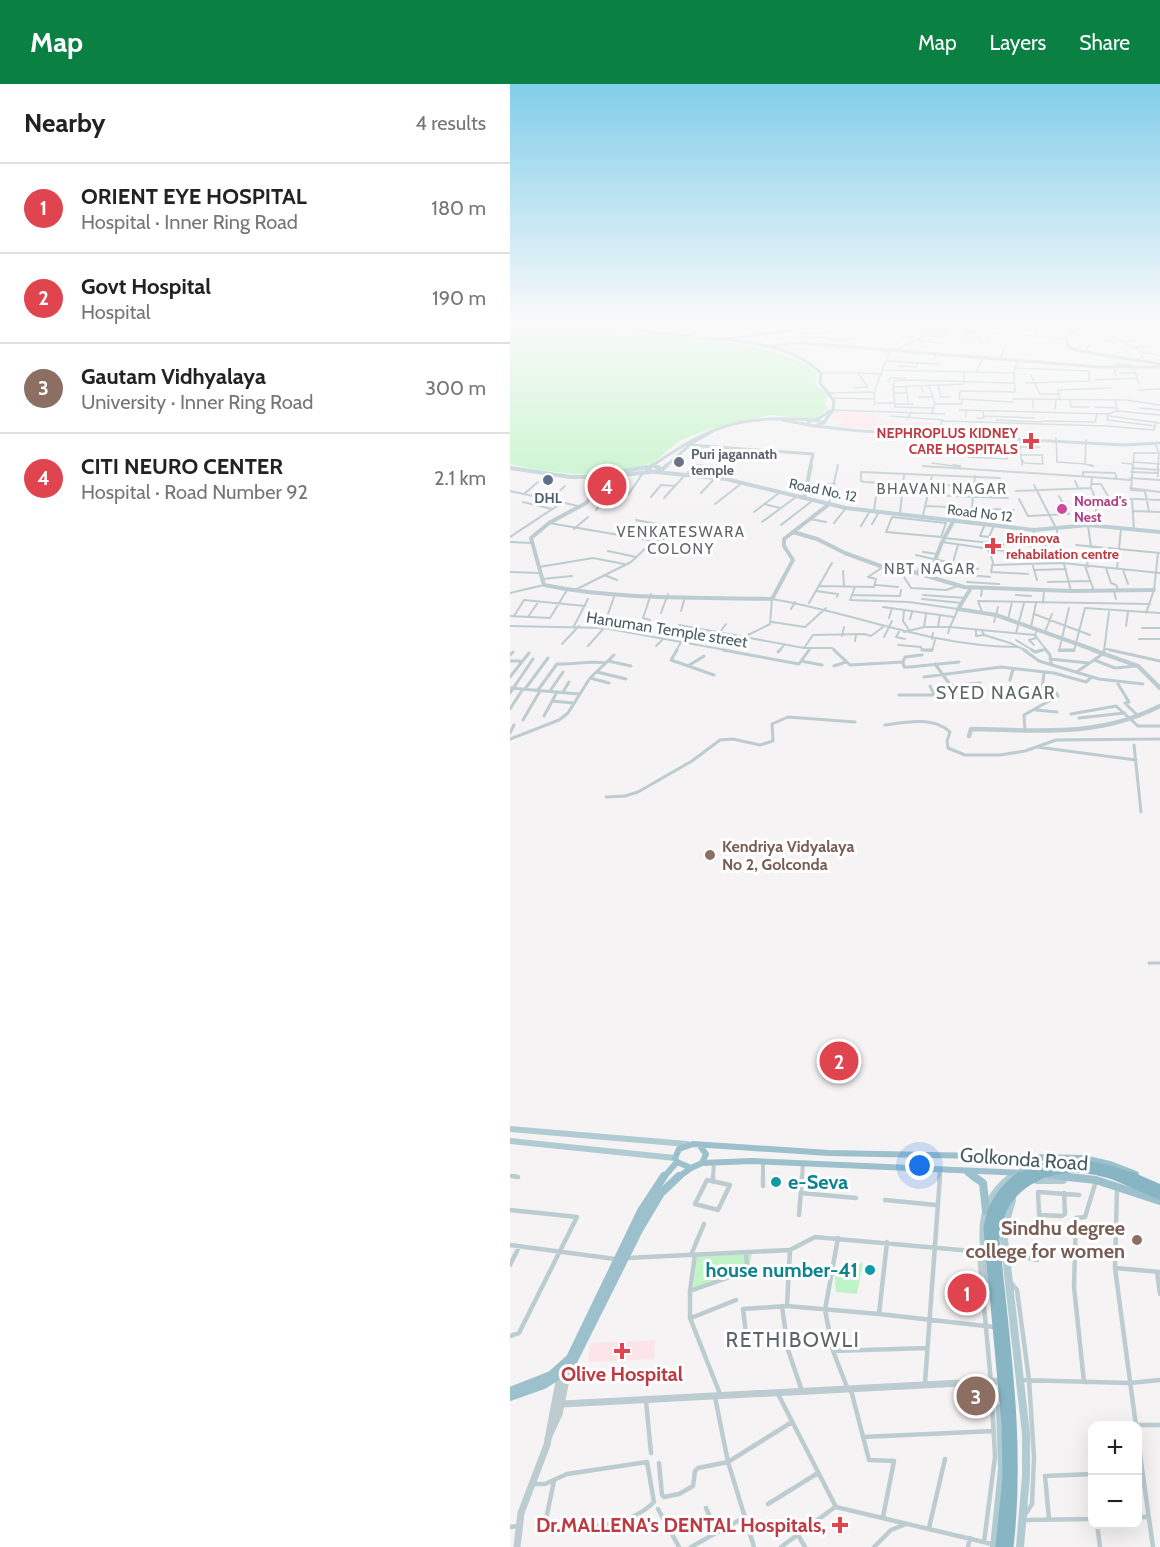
<!DOCTYPE html>
<html lang="en">
<head>
<meta charset="utf-8">
<style>
  body { margin:0; font-family:Cabin,sans-serif; background:#f2f2f2; color:#222 }
  .controls { position:absolute; right:18px; bottom:18px; display:grid; overflow:hidden; border-radius:12px; box-shadow:0 6px 24px #0002 }
  .controls button { width:54px; height:54px; display:grid; place-items:center; padding:0; border:0; border-bottom:2px solid #e0e0e0; background:#fff; color:#222; font:30px sans-serif }
  .you { position:absolute; left:410px; top:1082px; width:21px; height:21px; margin:-15px; border:4px solid #fff; border-radius:50%; background:#1a73e8; box-shadow:0 0 0 9px #1a73e833 }
  .badge { display:grid; place-items:center; width:39px; height:39px; border-radius:50%; background:#0b8043; color:#fff; font-size:20px; font-weight:700 }
  .pin { position:absolute; translate:-50% -50%; border:3px solid #fff; box-shadow:0 2px 6px #0006 }
  .list { margin:0; padding:0; list-style:none }
  h2 { display:flex; justify-content:space-between; align-items:center; height:78px; margin:0; padding:0 24px; font-size:26px }
  h2 small { font-size:20px; font-weight:400; color:#767676 }
  .list li { display:grid; grid-template-columns:39px 1fr auto; gap:18px; align-items:center; box-sizing:border-box; height:90px; padding:0 24px; border-top:2px solid #e0e0e0 }
  .list b { display:block; font-size:22px; white-space:nowrap }
  .list p { margin:0; font-size:20px; white-space:nowrap; color:#767676 }
  .list em { font-size:20px; font-style:normal; color:#767676 }
  .map { position:relative; flex:none; width:650px; height:1463px; overflow:hidden }
  header { display:flex; align-items:center; gap:36px; box-sizing:border-box; height:84px; padding:0 30px; background:#0b8043; color:#fff }
  header strong { font-size:28px }
  nav { display:flex; gap:33px; margin-inline-start:auto; font-size:21px }
  main { display:flex }
  aside { flex:1; background:#fff }
  .map>svg:first-child { display:block }
  .commercial { fill:#ece6e0 }
  .medical { fill:#fde4e9 }
  .green { fill:#c0f4c6 }
  .lines { fill:none; stroke-linecap:round; stroke-linejoin:round }
  .pedestrian { stroke:#bdccd0; stroke-width:3 }
  .minor-far4 { stroke:#bdccd0; stroke-width:1.5 }
  .minor-far3 { stroke:#bdccd0; stroke-width:2 }
  .minor-far2 { stroke:#bdccd0; stroke-width:3 }
  .minor-far1 { stroke:#bdccd0; stroke-width:4 }
  .minor { stroke:#bdccd0; stroke-width:4.5 }
  .tertiary-far3 { stroke:#bdccd0; stroke-width:3 }
  .tertiary-far2 { stroke:#bdccd0; stroke-width:4 }
  .tertiary-far1 { stroke:#bdccd0; stroke-width:4.5 }
  .tertiary { stroke:#bdccd0; stroke-width:7 }
  .secondary-far1 { stroke:#bdcfd5; stroke-width:3 }
  .secondary { stroke:#bdcfd5; stroke-width:4 }
  .primary-far2 { stroke:#b1cbd3; stroke-width:3 }
  .primary-far1 { stroke:#b1cbd3; stroke-width:6 }
  .primary { stroke:#b1cbd3; stroke-width:8 }
  .trunk-far1 { stroke:#9cc0cc; stroke-width:6 }
  .trunk { stroke:#9cc0cc; stroke-width:8 }
  .motorway-far1 { stroke:#87b5c4; stroke-width:8 }
  .motorway { stroke:#87b5c4; stroke-width:9 }
  .health-dot { fill:#e0444e; stroke:#fff; stroke-width:2 }
  .worship-dot { fill:#6b7280; stroke:#fff; stroke-width:2 }
  .service-dot { fill:#5c6f8a; stroke:#fff; stroke-width:2 }
  .hotel-dot { fill:#d1479c; stroke:#fff; stroke-width:2 }
  .education-dot { fill:#8d6e63; stroke:#fff; stroke-width:2 }
  .culture-dot { fill:#0f9aa8; stroke:#fff; stroke-width:2 }
  .labels { text-anchor:middle; stroke-width:6; stroke-linejoin:round; paint-order:stroke }
  .far-health-label { font-size:14px; font-weight:bold; fill:#be3a42; stroke:#fff; text-anchor:end }
  .far-worship-label { font-size:14px; font-weight:bold; fill:#5b616d; stroke:#fff; text-anchor:start }
  .far-street-label { font-size:14px; fill:#485d62; stroke:#fff }
  .far-service-label { font-size:14px; font-weight:bold; fill:#4e5e75; stroke:#fff }
  .far-hotel-label { font-size:14px; font-weight:bold; fill:#b23c85; stroke:#fff; text-anchor:start }
  .far-neighbourhood-label { font-size:15px; letter-spacing:1.5px; fill:#5e6568; stroke:#fff }
  .street-label { font-size:16px; fill:#485d62; stroke:#fff }
  .education-label { font-size:16px; font-weight:bold; fill:#785e54; stroke:#fff; text-anchor:start }
  .neighbourhood-label { font-size:18px; letter-spacing:1.5px; fill:#5e6568; stroke:#fff }
  .near-street-label { font-size:20px; fill:#485d62; stroke:#fff }
  .near-culture-label { font-size:20px; font-weight:bold; fill:#0d838f; stroke:#fff; text-anchor:start }
  .near-education-label { font-size:20px; font-weight:bold; fill:#785e54; stroke:#fff; text-anchor:end }
  .near-health-label { font-size:20px; font-weight:bold; fill:#be3a42; stroke:#fff }
  .near-neighbourhood-label { font-size:21px; letter-spacing:1.5px; fill:#5e6568; stroke:#fff }
</style>
</head>
<body>
<header>
<strong>Map</strong>
<nav><a>Map</a><a>Layers</a><a>Share</a></nav>
</header>
<main>
<aside>
<h2>Nearby<small>4 results</small></h2>
<ul class="list">
<li><span class="badge" style="background:#e0444e">1</span><div><b>ORIENT EYE HOSPITAL</b><p>Hospital · Inner Ring Road</p></div><em>180 m</em></li>
<li><span class="badge" style="background:#e0444e">2</span><div><b>Govt Hospital</b><p>Hospital</p></div><em>190 m</em></li>
<li><span class="badge" style="background:#8d6e63">3</span><div><b>Gautam Vidhyalaya</b><p>University · Inner Ring Road</p></div><em>300 m</em></li>
<li><span class="badge" style="background:#e0444e">4</span><div><b>CITI NEURO CENTER</b><p>Hospital · Road Number 92</p></div><em>2.1 km</em></li>
</ul>
</aside>
<div class="map">
<svg width="650" height="1463" viewBox="0 0 650 1463">
  <rect width="100%" height="100%" fill="#f5f3f3"/>
  <path class="commercial" d="M245,239L249,248L212,252L211,246L215,245L216,240Z"/>
  <path class="medical" d="M325,327L365,329L364,332L378,337L400,340L401,337L416,338L428,340V342L426,349L328,343L332,335L321,334Z
    M145,1256L144,1275L78,1278L80,1259Z"/>
  <path class="green" d="M0,236H39L235,261C261,267 284,272 306,288L305,300L316,309L315,320L318,325L304,335L260,331L199,345L169,357L144,378L124,384L77,391L28,386L0,380Z
    M242,1170L239,1184L183,1206L187,1172Z
    M353,1179L347,1210L326,1208L324,1184Z"/>
  <g class="lines">
    <path class="pedestrian" d="M639,879H650"/>
    <path class="minor-far4" d="M169,236L211,239
      M287,236L292,245
      M427,236L435,243
      M448,236L456,246
      M517,236L522,240
      M534,236L540,240
      M548,236L553,240
      M642,236L650,238
      M111,242L122,236
      M403,244L555,254
      M565,245L590,246
      M317,247L341,248
      M158,248L173,237
      M290,249H317
      M611,249L620,246L617,237
      M181,251L195,236
      M418,251L431,254L437,248L431,247L422,251
      M456,252L471,254L470,258
      M600,252L633,268L630,277
      M288,253H316
      M391,253L404,254
      M525,253L526,247
      M455,254L460,247
      M316,255H343
      M407,256L427,259
      M478,257L481,249
      M594,257H607
      M612,258L628,257
      M621,263L640,262
      M386,266L428,245
      M574,268L580,260
      M633,269L645,270
      M491,273L496,260
      M424,275L427,269
      M376,277L430,280
      M606,280L622,281L629,299
      M389,282L406,283L408,278
      M604,283L606,292
      M506,284L579,287V297L516,299
      M373,286L504,289
      M467,287L473,272
      M311,289H348L358,303L343,304
      M347,289L372,290
      M609,289H625
      M521,291L530,310H549
      M585,296L627,294
      M378,298L380,294H395
      M428,301L431,313H440
      M411,302L413,308
      M419,302L425,320L422,329
      M383,303L384,297L396,296L504,299
      M383,303L454,300V288
      M383,303L385,322
      M629,306L650,305
      M505,308L504,289L508,275
      M318,309L364,308
      M383,309H397L396,303
      M397,309L398,317
      M409,313H422
      M324,314L364,315
      M503,315L616,316L650,321
      M523,315V324
      M550,316L548,306L601,304
      M560,316L561,323H579
      M503,318L449,315L450,307L505,308
      M368,319H384
      M385,320H403
      M425,320H452V316
      M365,321L364,308L380,266
      M385,323L423,324
      M585,323L607,324
      M630,324L650,326
      M545,325L546,316
      M323,326L435,330
      M449,326L598,330L607,327L605,316
      M456,326V333
      M607,327L650,331
      M598,330L597,336L645,342
      M381,332L433,336
      M474,332L524,334
      M599,332L650,339
      M467,334H474L473,327
      M397,336L401,328
      M486,336L531,338
      M432,337L596,342L644,346L646,338
      M532,337L585,338L587,330
      M458,342L498,344
      M458,346L498,348
      M428,349L432,336
      M438,350L443,341
      M509,354L512,381
      M546,354L547,378L575,380L576,356
      M645,359L649,369L648,383
      M461,360L497,362
      M509,363H530
      M176,364L213,367
      M418,369L426,349
      M458,370L497,372
      M443,371L447,352
      M511,371H533
      M458,373L497,375L499,341
      M511,374L514,379L533,380L532,371
      M623,378L650,380
      M422,379L450,383
      M612,379L622,380
      M575,380L583,382
      M413,382L425,383
      M182,383H203
      M206,383L222,365
      M623,383L624,369H649"/>
    <path class="minor-far3" d="M187,381L205,383
      M443,381L450,382V384
      M580,381L583,382
      M623,381L621,406L635,407L639,428
      M413,382L582,393
      M622,384L649,386
      M178,388L184,381
      M621,388L648,389
      M198,391L207,381
      M648,392V381
      M573,393V388L605,389L607,395
      M620,394L650,396
      M565,397L568,404
      M297,400H325
      M394,400L354,398L351,397V388L490,394
      M581,400H591L599,414L650,416
      M420,401L490,402
      M524,401L546,444
      M620,404L650,408
      M0,407L68,422
      M506,407L581,404
      M191,409L206,393
      M14,410L28,398
      M83,411L98,412L86,426
      M118,411L133,389
      M418,411L498,414
      M584,411L581,404L582,393L620,396
      M141,413L151,401L165,402
      M584,413L588,440
      M154,414L175,391
      M41,415L55,402
      M509,415L518,432L559,430L549,412
      M622,415L624,446
      M13,418L42,425
      M205,420L232,399
      M254,420L270,424
      M319,420L328,381
      M416,422L504,426
      M364,426L368,398
      M623,427L650,428
      M244,428L269,409
      M390,429L394,391
      M382,433L436,439L431,453L376,448Z
      M461,434L465,392
      M300,435L316,438
      M126,436L152,441L162,446L154,455L147,456
      M412,436L422,392
      M252,438L286,413
      M39,439L144,457
      M324,439L336,424
      M362,440L369,428
      M475,440L470,452L479,453L484,441
      M271,441L302,417
      M578,441L581,463
      M351,442L360,427
      M64,445L78,433
      M524,446V452
      M0,453L53,418
      M125,454L136,444
      M434,454L499,461H547V445
      M0,458L22,459
      M432,458L494,467L496,477
      M521,461V472L546,475L547,479
      M566,461L650,469
      M478,465L483,478L481,488L518,490
      M98,467L126,473
      M413,468L427,470
      M406,471L468,485
      M577,477L578,483
      M443,478L448,461
      M446,479L440,489L480,493
      M554,480L561,507
      M483,481L552,479L650,489
      M523,482L527,496
      M575,482L584,507
      M29,483L83,474L114,480
      M596,484L601,499L606,501L609,507
      M389,485L401,504L436,506L448,502
      M607,485L611,445
      M524,486L556,485
      M613,486L618,500
      M333,487L334,502
      M0,488L30,489
      M406,489L412,480
      M94,491L107,496
      M32,495L62,492
      M457,498L489,500
      M538,498L580,497
      M366,501L388,503
      M309,502L364,503L366,495L358,493L373,483
      M345,503L340,516L399,518L448,525L440,543L525,551
      M65,506L121,478L155,446
      M306,507L328,510L327,513
      M604,507L606,515
      M0,509L34,501
      M342,511L390,512L391,506
      M413,511L455,514
      M506,511L521,512
      M471,512L472,505
      M412,515L452,519
      M299,519L322,479
      M533,519L534,507
      M373,523L444,533
      M559,524L549,567H564L575,524L650,529
      M281,525L285,518
      M394,526L393,537L399,546
      M171,527L175,513
      M472,528L468,517L640,520
      M151,529L158,510
      M636,529L644,506L648,469
      M98,530L105,510
      M524,530L580,551
      M0,532L40,534L57,506
      M4,532L14,516L75,522
      M18,533L29,517
      M379,534L382,524
      M400,535L402,528
      M498,535L502,518
      M262,538L295,543L316,524
      M484,538L488,523
      M169,541L294,564H322L326,567
      M0,542L94,544L221,567
      M64,542L78,515
      M616,542L618,528
      M414,543L416,530
      M428,543L430,531
      M521,543L526,519
      M632,544H650
      M527,545L525,551L537,567
      M466,547V552L474,551
      M472,547L474,551L500,559L517,567
      M210,548L216,540
      M389,548L386,553L395,555
      M394,548L414,543H440L438,549
      M535,548L542,530
      M506,549L514,519
      M132,550L140,536L133,534L141,510
      M236,552L260,540L262,515C346,529 422,563 508,563
      M332,552L334,543
      M374,553L382,537
      M422,555L423,549
      M629,555H650
      M506,556L524,567
      M519,556L526,554
      M519,556L524,561
      M345,557L346,551
      M52,560L69,542
      M388,561L411,563L412,566L422,567L425,556
      M78,562L94,544
      M146,562L153,555
      M294,564L303,551L354,550L361,552L373,543
      M596,565L607,567
      M166,567L171,558
      M269,567L275,560
      M298,567L300,564
      M527,567L536,565
      M594,567L599,528"/>
    <path class="minor-far2" d="M167,566L161,576L204,591
      M213,566L289,580L299,566
      M324,566L340,581L393,578L394,583H400L449,578
      M412,566H422
      M514,566L529,577L589,595L633,600
      M522,566L525,568L533,566
      M536,566L540,571L541,579
      M549,566H564
      M600,566L650,577
      M268,568L270,566
      M0,571L3,568
      M540,575L579,579
      M584,576L605,584L626,582
      M0,577H10
      M98,577L121,582
      M291,577L312,581
      M393,578L395,573L412,571
      M178,582L194,572
      M324,582L336,578
      M568,587L594,569V566
      M87,588L116,595
      M0,593L19,569
      M414,593L491,583L544,589L576,598L582,593
      M80,594L104,571
      M500,596L503,585
      M608,600L619,618L615,619L628,632
      M420,602L425,612
      M440,602L470,599
      M0,604L69,610
      M15,605L38,574
      M28,606L47,580C64,581 80,576 96,579
      M40,607L53,588
      M53,608L59,598
      M0,609L23,575
      M389,611H445L446,609L425,580
      M524,614L523,605H532
      M42,617L63,619
      M0,625L13,605
      M526,626L547,628
      M561,630L606,622L628,642H650
      M34,632L47,608
      M569,634L615,629
      M13,636L30,607
      M375,641C396,638 424,632 440,648L437,657L438,664L455,671H490L515,667L546,656L650,655
      M515,647L514,631L548,612L545,607L532,605L534,589
      M0,649L4,641
      M0,655L49,636L58,629L80,594L99,599
      M624,661L631,728
      M527,663L626,676
      M96,713L115,712L128,708L182,677L210,656L223,655L250,661L263,657L262,640L278,633L345,638"/>
    <path class="minor-far1" d="M253,1078V1094
      M0,1092L8,1093
      M203,1094L204,1079
      M292,1094L293,1079
      M429,1094L430,1086"/>
    <path class="minor" d="M2,1092L8,1093
      M253,1092V1102
      M197,1096L220,1101L208,1126L185,1120Z
      M203,1098V1092
      M607,1105L605,1184L626,1342
      M291,1109L346,1114
      M375,1116L426,1121
      M0,1126L67,1133L9,1249L0,1252
      M289,1131L292,1092
      M530,1131L552,1132L555,1130L554,1109
      M494,1143L530,1146L528,1108L569,1111
      M328,1154L315,1226L323,1267L337,1303
      M0,1161L105,1175
      M280,1166L277,1222L369,1230L377,1158
      M469,1168L481,1298L485,1373L474,1458
      M497,1169L527,1176
      M181,1171L194,1140
      M185,1171L180,1207V1234L210,1310
      M117,1174L280,1166L305,1153L473,1168
      M0,1181L9,1163
      M605,1184L650,1188
      M647,1188L650,1210
      M502,1200L507,1206L519,1296L524,1373L522,1420L515,1431
      M180,1207L234,1188L237,1184L236,1168
      M272,1222L278,1266L292,1307
      M369,1230L484,1243
      M181,1234L226,1216
      M237,1257L233,1225L277,1222
      M323,1267L417,1264
      M511,1296L620,1299L650,1296
      M574,1298L564,1203L566,1134L575,1133L586,1097
      M415,1299L430,1092
      M341,1306L359,1376L384,1377L373,1433
      M268,1310L326,1423L482,1460
      M205,1313L218,1378L244,1463
      M136,1317L141,1369
      M601,1341H650
      M353,1353L484,1347
      M628,1356L643,1463
      M149,1379L152,1411L154,1413L169,1410L183,1402L185,1387L188,1384L218,1378L282,1338
      M23,1400H35L57,1390L137,1378L144,1418C118,1444 77,1444 42,1443L36,1435L44,1397
      M258,1420L308,1389
      M196,1424L207,1448
      M148,1425L169,1463
      M628,1433H639
      M539,1435L535,1392L582,1390
      M513,1436L582,1435
      M587,1440L590,1463
      M0,1443L8,1442
      M419,1444L435,1375
      M288,1451L295,1463
      M181,1463L235,1433
      M271,1463L325,1423
      M364,1463L381,1446L396,1440
      M458,1463L460,1454"/>
    <path class="tertiary-far3" d="M642,236C611,242 579,230 555,254L559,263L569,267L650,280
      M255,262L291,259L589,283H650
      M179,361L303,370L300,383"/>
    <path class="tertiary-far2" d="M98,393L76,419L39,439L21,454L34,501C108,516 186,513 262,515L283,476L274,462V455L318,421
      M294,414L301,381
      M283,448L307,455L335,469L373,483L400,487L454,503L561,507L644,506
      M419,492L432,458L444,436
      M461,504L448,525L486,531L587,567"/>
    <path class="tertiary-far1" d="M583,566L628,582L650,604
      M459,652L461,645C529,646 587,654 650,622"/>
    <path class="tertiary" d="M52,1320L489,1297
      M38,1354L49,1330L58,1286
      M7,1463L11,1429L37,1361L50,1292"/>
    <path class="secondary-far1" d="M91,239L98,236
      M273,336L304,342L314,339L306,336L298,338L300,341
      M304,342L351,347L614,361L650,359
      M144,382L149,383
      M140,383C202,341 228,331 304,336
      M155,383L182,359L203,347"/>
    <path class="secondary" d="M142,381L137,386L144,388L152,385L144,382
      M0,384L61,393H95L140,388
      M153,385L157,381
      M146,388L216,395L336,424L524,446L578,441L650,448
      M98,390L137,383"/>
    <path class="primary-far2" d="M49,236L207,256L292,245L404,236
      M403,237L431,236
      M220,256C253,260 286,265 311,289L310,299L324,317L323,326L314,338
      M306,336L320,327"/>
    <path class="primary-far1" d="M0,1045L177,1060
      M0,1057L165,1074
      M501,1094L532,1074"/>
    <path class="primary" d="M527,1096H553
      M502,1116L494,1143V1155L516,1350V1392L510,1463
      M478,1195C473,1154 464,1120 503,1092
      M484,1463L492,1385L490,1324"/>
    <path class="trunk-far1" d="M190,1062L196,1070L192,1079
      M167,1078L165,1074L169,1065L183,1060L319,1069L573,1074L600,1080L626,1090
      M167,1078L181,1084L192,1079L242,1077L513,1089
      M458,1089L465,1094
      M537,1091L564,1094
      M153,1094L167,1078
      M167,1094L181,1084"/>
    <path class="trunk" d="M463,1092L473,1099L476,1127
      M549,1092L586,1096L650,1117
      M0,1307L41,1291L60,1274L131,1127L154,1092
      M0,1313L34,1301L60,1284L129,1146L151,1109L169,1092"/>
    <path class="motorway-far1" d="M509,1094C545,1071 586,1078 624,1094
      M524,1094C552,1080 581,1083 610,1094"/>
    <path class="motorway" d="M606,1092L650,1111
      M620,1092L650,1105
      M490,1463L497,1393L496,1340L478,1145C481,1122 492,1105 511,1092
      M499,1463C511,1359 495,1258 485,1155C488,1125 500,1105 528,1092"/>
  </g>
  <linearGradient id="sky" x2="0" y2="1"><stop stop-color="#82ceea"/><stop offset="0.54" stop-color="#fafafa"/><stop offset="1" stop-color="#fafafa" stop-opacity="0"/></linearGradient>
  <rect width="650" height="440" fill="url(#sky)"/>
  <g class="health-dot">
    <path d="M518 348h6v6h6v6h-6v6h-6v-6h-6v-6h6z"/>
    <path d="M480 453h6v6h6v6h-6v6h-6v-6h-6v-6h6z"/>
    <path d="M109 1258h6v6h6v6h-6v6h-6v-6h-6v-6h6z"/>
    <path d="M327 1432h6v6h6v6h-6v6h-6v-6h-6v-6h6z"/>
  </g>
  <circle class="worship-dot" cx="169" cy="378" r="6"/>
  <circle class="service-dot" cx="38" cy="396" r="6"/>
  <circle class="hotel-dot" cx="552" cy="425" r="6"/>
  <g class="education-dot">
    <circle cx="200" cy="771" r="6"/>
    <circle cx="627" cy="1156" r="6"/>
  </g>
  <g class="culture-dot">
    <circle cx="266" cy="1098" r="6"/>
    <circle cx="360" cy="1186" r="6"/>
  </g>
  <g class="labels">
    <g class="far-health-label">
      <text x="508" y="354">NEPHROPLUS KIDNEY<tspan x="508" dy="16">CARE HOSPITALS</tspan></text>
      <text x="496" y="459" text-anchor="start">Brinnova<tspan x="496" dy="16">rehabilation centre</tspan></text>
    </g>
    <g class="far-worship-label">
      <text x="181" y="375">Puri jagannath<tspan x="181" dy="16">temple</tspan></text>
    </g>
    <g class="far-street-label">
      <text transform="translate(313 406) rotate(12)" y="5">Road No. 12</text>
      <text transform="translate(470 429) rotate(7)" y="5">Road No 12</text>
    </g>
    <g class="far-service-label">
      <text x="38" y="419">DHL</text>
    </g>
    <g class="far-hotel-label">
      <text x="564" y="422">Nomad's<tspan x="564" dy="16">Nest</tspan></text>
    </g>
    <g class="far-neighbourhood-label">
      <text x="432" y="410">BHAVANI NAGAR</text>
      <text x="171" y="453">VENKATESWARA<tspan x="171" dy="17">COLONY</tspan></text>
      <text x="420" y="490">NBT NAGAR</text>
    </g>
    <g class="street-label">
      <text transform="translate(157 545) rotate(9)" y="6">Hanuman Temple street</text>
    </g>
    <g class="education-label">
      <text x="212" y="768">Kendriya Vidyalaya<tspan x="212" dy="18">No 2, Golconda</tspan></text>
    </g>
    <g class="neighbourhood-label">
      <text x="486" y="615">SYED NAGAR</text>
    </g>
    <g class="near-street-label">
      <text transform="translate(514 1075) rotate(4)" y="7">Golkonda Road</text>
    </g>
    <g class="near-culture-label">
      <text x="278" y="1105">e-Seva</text>
      <text x="348" y="1193" text-anchor="end">house number-41</text>
    </g>
    <g class="near-education-label">
      <text x="615" y="1151">Sindhu degree<tspan x="615" dy="23">college for women</tspan></text>
    </g>
    <g class="near-health-label">
      <text x="112" y="1297">Olive Hospital</text>
      <text x="316" y="1448" text-anchor="end">Dr.MALLENA's DENTAL Hospitals,</text>
    </g>
    <g class="near-neighbourhood-label">
      <text x="283" y="1263">RETHIBOWLI</text>
    </g>
  </g>
</svg>
<div class="controls">
<button>+</button>
<button>−</button>
</div>
<div class="you"></div>
<div class="pin badge" style="left:457px;top:1209px;background:#e0444e">1</div>
<div class="pin badge" style="left:329px;top:977px;background:#e0444e">2</div>
<div class="pin badge" style="left:466px;top:1312px;background:#8d6e63">3</div>
<div class="pin badge" style="left:97px;top:402px;background:#e0444e">4</div>
</div>
</main>
</body>
</html>
